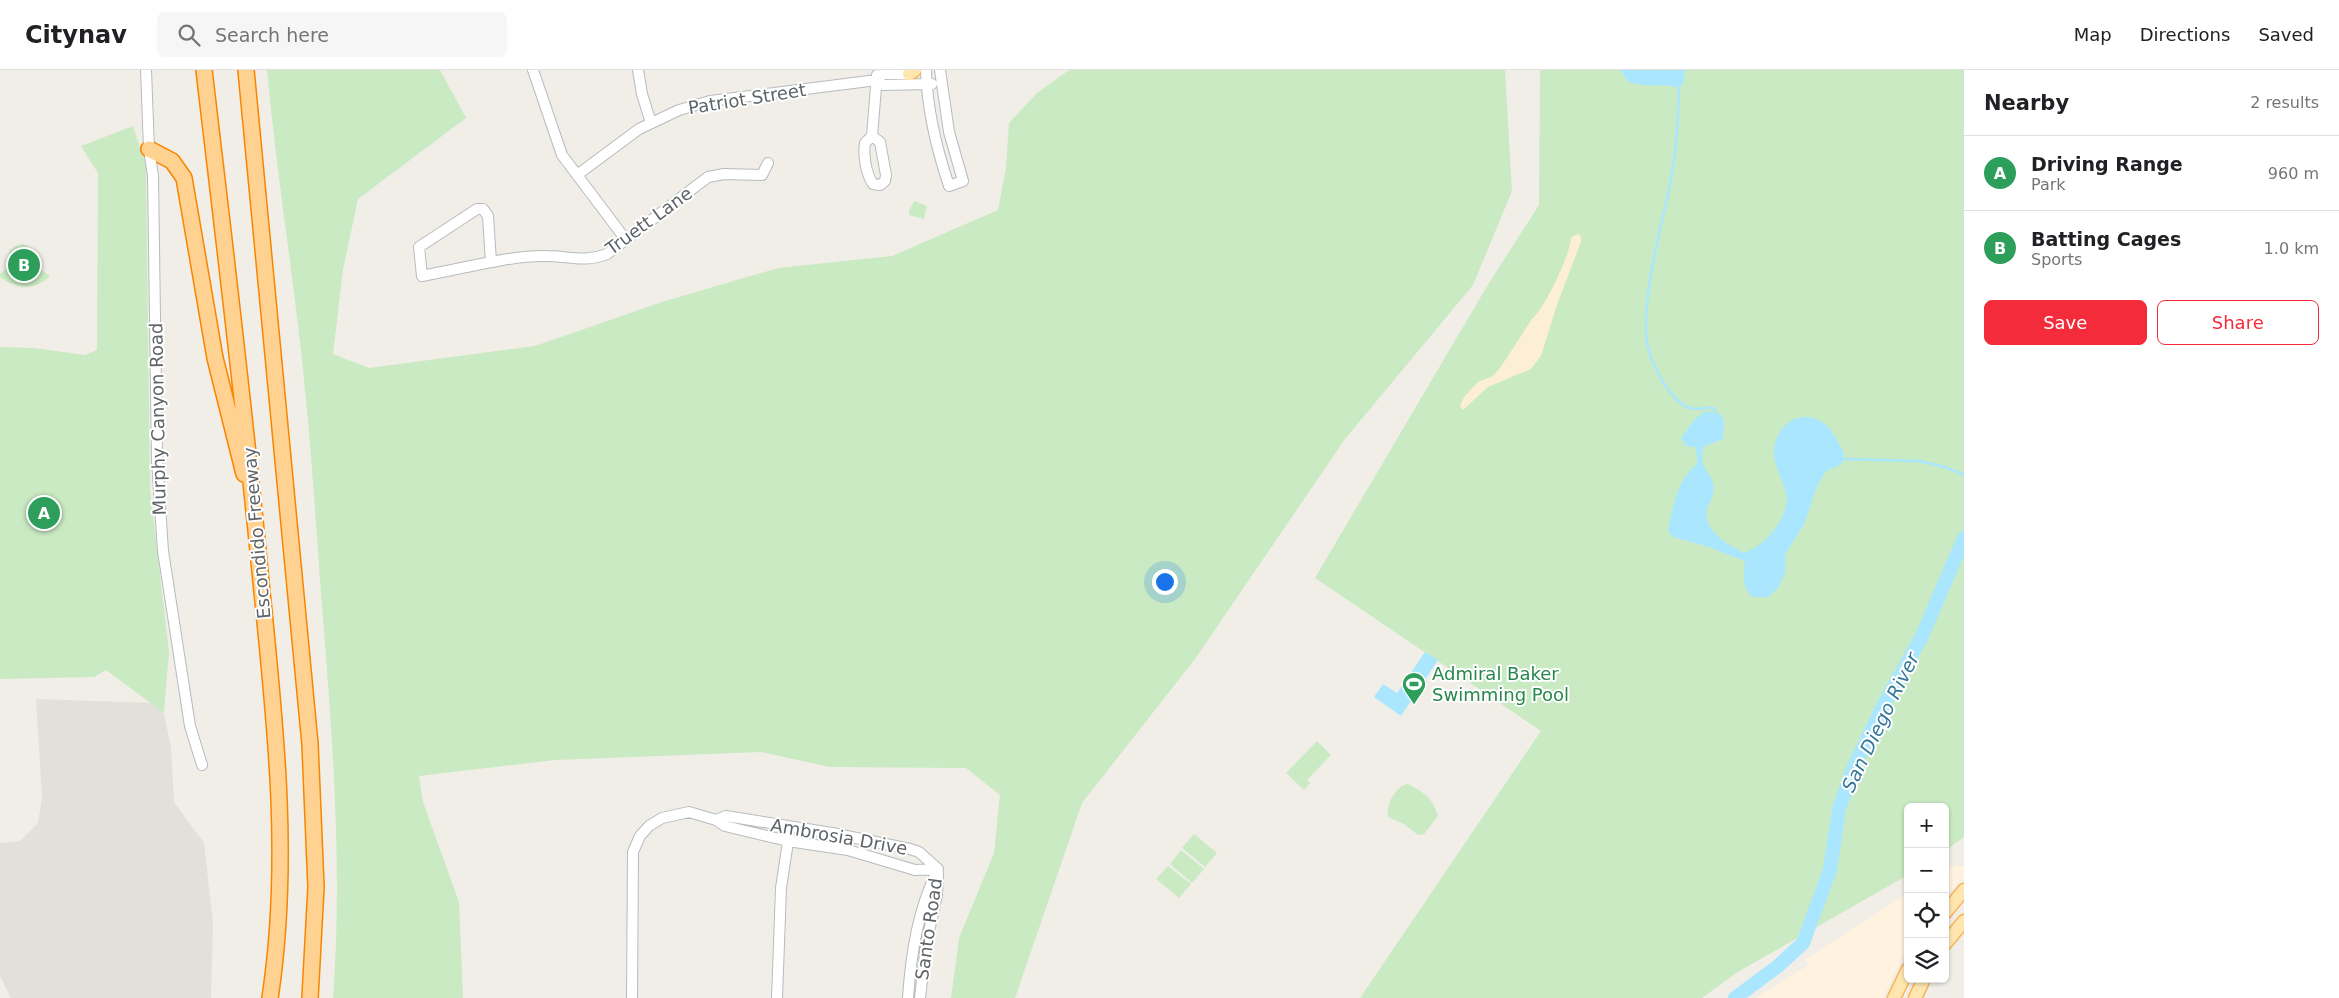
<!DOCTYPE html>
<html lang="en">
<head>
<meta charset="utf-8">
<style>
  body { margin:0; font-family:"DejaVu Sans",sans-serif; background:#f6f6f6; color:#202124 }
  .controls { position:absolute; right:15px; bottom:15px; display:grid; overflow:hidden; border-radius:8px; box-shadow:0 1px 4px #0004 }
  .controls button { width:45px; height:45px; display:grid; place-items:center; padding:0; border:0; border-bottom:1px solid #e0e0e0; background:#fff; color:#202124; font:25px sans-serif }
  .you { position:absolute; left:1164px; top:511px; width:18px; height:18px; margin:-12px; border:4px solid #fff; border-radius:50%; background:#1a73e8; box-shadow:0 0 0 8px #1a73e833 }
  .badge { display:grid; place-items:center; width:32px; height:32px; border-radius:50%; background:#f32b3a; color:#fff; font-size:16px; font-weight:700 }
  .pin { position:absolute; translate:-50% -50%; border:2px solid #fff; box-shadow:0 1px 5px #0006 }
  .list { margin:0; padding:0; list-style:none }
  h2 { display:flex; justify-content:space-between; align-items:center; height:65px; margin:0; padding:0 20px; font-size:21px }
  h2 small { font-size:16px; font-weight:400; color:#757577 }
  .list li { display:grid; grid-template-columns:32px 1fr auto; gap:15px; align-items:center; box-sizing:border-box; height:75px; padding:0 20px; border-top:1px solid #e0e0e0 }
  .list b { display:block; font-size:19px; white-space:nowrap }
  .list p { margin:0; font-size:16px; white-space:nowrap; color:#757577 }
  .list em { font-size:16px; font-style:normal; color:#757577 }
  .actions { display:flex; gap:10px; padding:15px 20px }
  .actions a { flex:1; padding:11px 0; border:1px solid #f32b3a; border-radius:8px; text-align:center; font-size:18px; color:#f32b3a }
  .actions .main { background:#f32b3a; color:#fff }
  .icon { flex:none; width:28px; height:28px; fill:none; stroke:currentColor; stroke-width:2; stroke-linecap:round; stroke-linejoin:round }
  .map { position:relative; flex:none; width:1964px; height:928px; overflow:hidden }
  header { display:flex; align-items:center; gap:30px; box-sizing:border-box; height:70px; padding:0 25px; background:#fff; border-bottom:1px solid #e0e0e0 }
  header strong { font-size:24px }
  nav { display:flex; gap:28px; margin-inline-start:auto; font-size:18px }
  .search { width:350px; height:45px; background:#f6f6f6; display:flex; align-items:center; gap:12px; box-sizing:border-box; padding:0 18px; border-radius:8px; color:#757577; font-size:19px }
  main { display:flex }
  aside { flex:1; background:#fff }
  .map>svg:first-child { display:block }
  .commercial { fill:#fff3df }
  .industrial { fill:#e2e0db }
  .green { fill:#c9eac3 }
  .sand { fill:#fdeed7 }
  .water { fill:#aae7ff }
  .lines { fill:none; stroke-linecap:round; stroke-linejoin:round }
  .stream { stroke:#aae7ff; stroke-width:2.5 }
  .river { stroke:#aae7ff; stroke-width:14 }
  .minor-casing { stroke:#b7bbbe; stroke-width:12 }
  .major-casing { stroke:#fab458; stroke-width:15 }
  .highway-casing { stroke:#f98500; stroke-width:18 }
  .minor { stroke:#fff; stroke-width:10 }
  .major { stroke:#ffe6af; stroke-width:12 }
  .highway { stroke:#ffd291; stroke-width:15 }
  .labels { text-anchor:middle; stroke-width:4; stroke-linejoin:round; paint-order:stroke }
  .street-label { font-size:18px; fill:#5e6468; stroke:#fff }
  .leisure-label { font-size:18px; fill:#27864d; stroke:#fff; text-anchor:start }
  .water-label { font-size:19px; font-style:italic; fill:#36789c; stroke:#fff }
</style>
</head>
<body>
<header>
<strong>Citynav</strong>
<div class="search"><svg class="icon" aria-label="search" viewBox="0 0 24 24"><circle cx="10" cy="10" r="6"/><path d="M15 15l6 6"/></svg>Search here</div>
<nav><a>Map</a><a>Directions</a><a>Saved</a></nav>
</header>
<main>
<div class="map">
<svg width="1964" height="928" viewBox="0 0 1964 928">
  <rect width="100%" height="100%" fill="#f1eee7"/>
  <path class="commercial" d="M1945,796H1964V807L1945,827Z
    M1908,823V876L1883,928H1756L1809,895L1806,889Z"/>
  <path class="industrial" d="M36,629L151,633L164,643L171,678L174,732L204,773L213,853L211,928H11L0,906V773L20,771L38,753L42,727Z"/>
  <path class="green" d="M267,0H440L466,48L358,129L343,200L333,284L369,298L535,276L662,232L778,198L892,186L998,140L1006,97L1009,53L1037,23L1069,0H1505L1512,121L1473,215L1345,369L1195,589L1082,733L1015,928H951L959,868L994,783L1000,725L966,698L830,697L761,682L555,690L419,706L423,732L459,832L463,928H333C342,810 334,691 325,573C318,492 314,411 306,330C296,220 277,110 267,0Z
    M1540,0H1964V767L1945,781V737H1908V805L1736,903L1702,928H1360L1541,661L1315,508L1486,218L1539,135Z
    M133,56L146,95L150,419L169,582L164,643L106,600L94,607L0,609V277L34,278L85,285L97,280L98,103L81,76Z
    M914,131L927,136L924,149L909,145V141Z
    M23,174L36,181L39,198L50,206C36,221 15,219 0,207V204L9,196V182L14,177Z
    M1317,671L1331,685L1307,710L1310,713L1304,720L1286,703Z
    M1408,714C1423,722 1433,728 1438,746L1424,764L1418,765L1404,754L1388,747C1386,735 1395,716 1408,714Z
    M1194,764L1217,783L1205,797L1182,778Z
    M1181,780L1204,799L1192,813L1170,794Z
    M1168,796L1191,814L1179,828L1156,809Z"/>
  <path class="sand" d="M1577,164L1581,166V172L1558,232L1541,286L1531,299L1488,317L1463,340L1460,336L1464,327L1478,312L1493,306L1500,298L1532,249C1545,238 1570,185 1571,168Z"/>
  <path class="water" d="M1620,0H1685L1683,13L1681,17C1666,14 1641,18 1628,11Z
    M1706,341L1720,344L1724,351L1723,369L1703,377C1700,402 1707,395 1713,413C1716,423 1710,431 1707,439C1701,459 1730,477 1745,483C1764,474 1779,459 1785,439C1792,418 1772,400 1774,380C1776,352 1806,335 1828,357C1835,364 1839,375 1844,383L1842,394L1826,401L1818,414L1804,454L1786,483L1785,503L1778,518L1768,527H1753C1741,517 1744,505 1745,491L1706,476L1673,467L1668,461C1672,438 1678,408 1697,394V385L1695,377L1686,376L1681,368L1695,349Z
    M1425,582L1438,590L1401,646L1374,627L1383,614L1397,623Z"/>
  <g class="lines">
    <path class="stream" d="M1675,14L1679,20C1678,48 1677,77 1672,104C1663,153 1645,210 1646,261C1646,286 1664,322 1685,336C1695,342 1704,336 1714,338L1716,344
      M1842,389L1919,391L1945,397L1964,405"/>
    <path class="river" d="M1735,928L1778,896L1803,873L1830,800L1839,739L1853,699L1884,634L1922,566L1964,468"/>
    <g class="minor-casing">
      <path id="minor" d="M146,0L149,79L153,106L157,390L163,481L190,656L202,695
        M533,0L562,85L626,170
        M638,0L642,24L651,53
        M926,0C927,40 936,77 949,116L963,111L949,62L940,0
        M877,10L883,15L932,14
        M872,66L880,72L886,105L885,111L880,115L873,114C866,104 863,85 865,73L872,66L877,5
        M577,105L639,59L679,40L710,31L877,10L883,4H909
        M477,139H483L488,146L491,192L422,206L419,177Z
        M491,192C509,189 527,185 546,186C569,186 584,193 607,184L708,107L724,104L762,105L768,93
        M716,750L726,746L832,763L910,779L919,782L938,799
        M632,928L633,782L640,766L649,756L662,748L689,742L716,750L725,756L788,771L848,780L915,800L938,799
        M777,928L781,818L789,765
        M908,928C911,883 918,839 938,799
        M920,928L926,875L937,825L938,803"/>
    </g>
    <g class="major-casing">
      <path id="major" d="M909,4L915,0
        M1945,843L1964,820
        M1945,874L1964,851
        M1894,928L1908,899
        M1915,928L1924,909"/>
    </g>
    <g class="highway-casing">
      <path id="highway" d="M204,0C224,171 245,341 261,512C275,651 291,790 270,928
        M246,0L310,674L316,817L310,928
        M149,79L172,91L184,108L215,288L244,404"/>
    </g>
    <use href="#minor" class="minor"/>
    <use href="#major" class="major"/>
    <use href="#highway" class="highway"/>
  </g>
  <defs>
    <g id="stadium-pin" transform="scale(1.25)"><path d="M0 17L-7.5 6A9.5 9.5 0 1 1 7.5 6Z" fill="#2e9e5b" stroke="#fff"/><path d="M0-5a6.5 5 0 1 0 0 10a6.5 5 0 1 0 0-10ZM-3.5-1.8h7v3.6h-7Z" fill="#fff"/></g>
  </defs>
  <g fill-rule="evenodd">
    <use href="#stadium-pin" x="1414" y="614"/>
  </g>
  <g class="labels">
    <g class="street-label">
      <text transform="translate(747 29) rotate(-9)" y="6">Patriot Street</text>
      <text transform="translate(649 151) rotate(-36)" y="6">Truett Lane</text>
      <text transform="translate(158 349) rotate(-91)" y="6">Murphy Canyon Road</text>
      <text transform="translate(257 463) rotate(-95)" y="6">Escondido Freeway</text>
      <text transform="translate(839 767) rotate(10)" y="6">Ambrosia Drive</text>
      <text transform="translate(929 859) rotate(-82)" y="6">Santo Road</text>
    </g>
    <g class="leisure-label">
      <text x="1432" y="610">Admiral Baker<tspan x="1432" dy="21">Swimming Pool</tspan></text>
    </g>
    <g class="water-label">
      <text transform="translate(1880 652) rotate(-64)" y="7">San Diego River</text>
    </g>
  </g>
</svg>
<div class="controls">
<button>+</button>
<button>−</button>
<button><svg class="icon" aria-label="locate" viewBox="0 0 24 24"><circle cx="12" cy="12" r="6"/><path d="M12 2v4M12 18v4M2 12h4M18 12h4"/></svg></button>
<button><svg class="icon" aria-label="layers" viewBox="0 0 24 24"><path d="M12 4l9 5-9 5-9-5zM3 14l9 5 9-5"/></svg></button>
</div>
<div class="you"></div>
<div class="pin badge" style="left:44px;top:443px;background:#2e9e5b">A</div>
<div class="pin badge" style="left:24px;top:195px;background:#2e9e5b">B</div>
</div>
<aside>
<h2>Nearby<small>2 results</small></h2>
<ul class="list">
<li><span class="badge" style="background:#2e9e5b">A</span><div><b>Driving Range</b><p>Park</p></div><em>960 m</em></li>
<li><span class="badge" style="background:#2e9e5b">B</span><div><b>Batting Cages</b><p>Sports</p></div><em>1.0 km</em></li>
</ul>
<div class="actions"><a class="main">Save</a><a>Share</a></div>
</aside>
</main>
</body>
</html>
